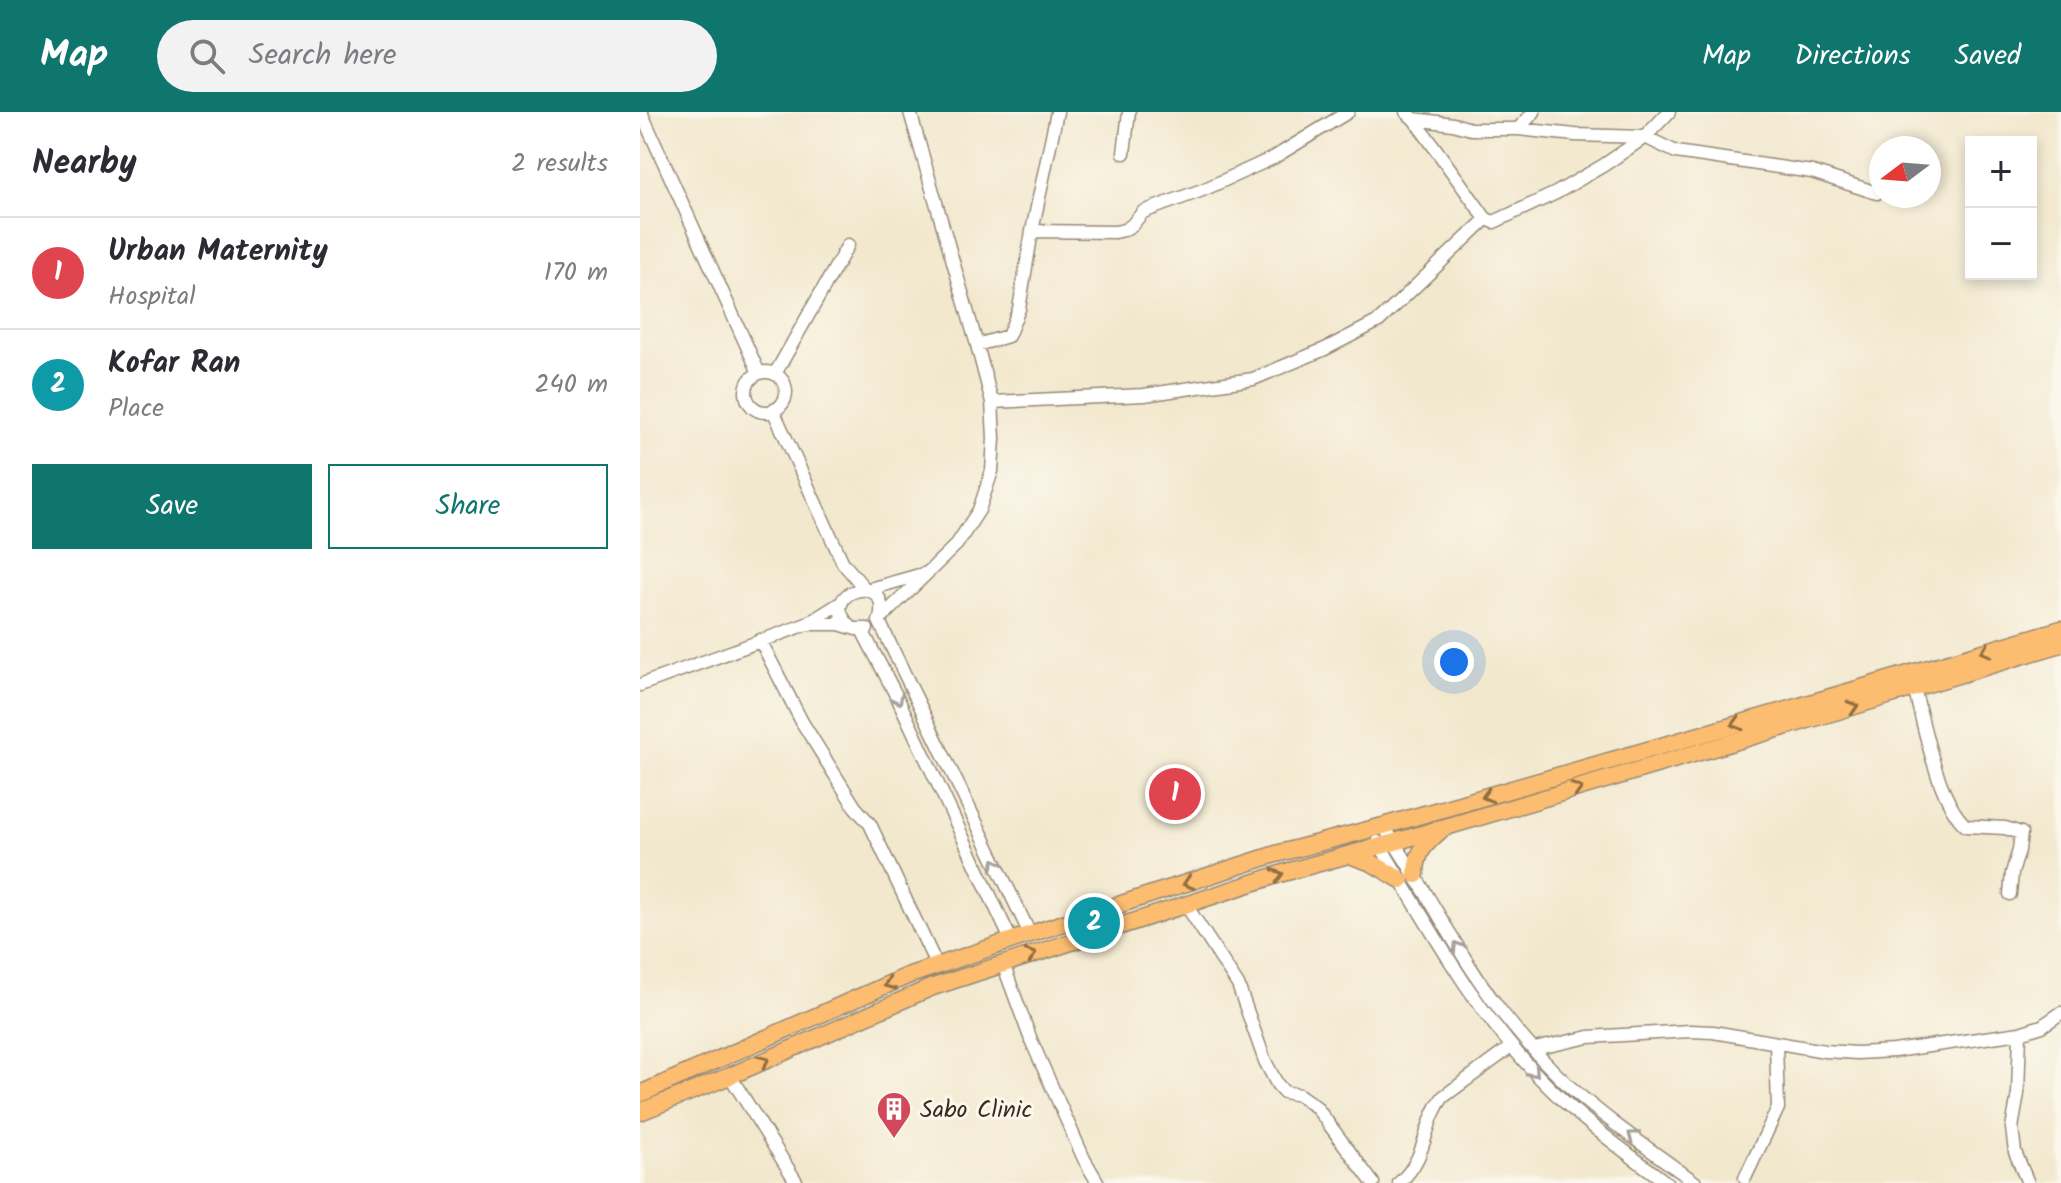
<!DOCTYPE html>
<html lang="en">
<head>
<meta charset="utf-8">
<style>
  body { margin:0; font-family:Kalam,sans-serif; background:#f2f2f3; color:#2b2b33 }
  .controls { position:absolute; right:24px; top:24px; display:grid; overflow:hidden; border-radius:0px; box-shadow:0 4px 12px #0003 }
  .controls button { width:72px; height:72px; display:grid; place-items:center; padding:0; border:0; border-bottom:2px solid #e1e1e2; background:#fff; color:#2b2b33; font:40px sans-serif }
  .compass { position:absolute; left:1229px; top:24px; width:72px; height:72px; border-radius:50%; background:#fff; box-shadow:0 4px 12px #0003; rotate:254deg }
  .you { position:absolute; left:814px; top:550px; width:28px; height:28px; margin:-20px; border:6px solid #fff; border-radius:50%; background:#1a73e8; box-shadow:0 0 0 12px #1a73e833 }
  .badge { display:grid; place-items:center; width:52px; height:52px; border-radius:50%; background:#0f766e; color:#fff; font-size:26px; font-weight:700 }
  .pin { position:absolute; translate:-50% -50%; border:4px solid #fff; box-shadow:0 2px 8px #0006 }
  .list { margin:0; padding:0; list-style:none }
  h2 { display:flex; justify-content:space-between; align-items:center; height:104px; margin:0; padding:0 32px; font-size:34px }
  h2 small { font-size:26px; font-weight:400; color:#7c7c81 }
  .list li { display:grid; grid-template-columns:52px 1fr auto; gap:24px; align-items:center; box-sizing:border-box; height:112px; padding:0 32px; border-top:2px solid #e1e1e2 }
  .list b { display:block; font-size:30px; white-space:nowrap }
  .list p { margin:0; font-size:26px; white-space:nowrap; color:#7c7c81 }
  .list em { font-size:26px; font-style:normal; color:#7c7c81 }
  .actions { display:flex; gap:16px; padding:24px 32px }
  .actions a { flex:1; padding:18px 0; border:2px solid #0f766e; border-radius:0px; text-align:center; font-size:28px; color:#0f766e }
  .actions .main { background:#0f766e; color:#fff }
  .icon { flex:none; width:44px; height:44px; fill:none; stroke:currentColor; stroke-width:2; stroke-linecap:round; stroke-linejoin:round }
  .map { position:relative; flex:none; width:1421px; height:1071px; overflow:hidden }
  header { display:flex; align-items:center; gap:48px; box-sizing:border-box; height:112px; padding:0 40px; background:#0f766e; color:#fff }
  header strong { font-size:38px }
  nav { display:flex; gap:44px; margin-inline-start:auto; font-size:28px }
  .search { width:560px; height:72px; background:#f2f2f3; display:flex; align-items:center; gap:20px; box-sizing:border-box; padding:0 28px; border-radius:44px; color:#7c7c81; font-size:30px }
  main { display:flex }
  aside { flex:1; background:#fff }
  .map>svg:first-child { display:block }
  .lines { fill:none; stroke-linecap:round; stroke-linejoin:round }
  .minor-casing { stroke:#968976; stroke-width:15 }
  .major-casing { stroke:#968976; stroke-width:19 }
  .minor { stroke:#fff; stroke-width:12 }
  .major { stroke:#fcbd6f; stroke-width:16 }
  .oneway { stroke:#926c42 }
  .oneway2 { stroke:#a79f9a }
  .labels { text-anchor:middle; stroke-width:6; stroke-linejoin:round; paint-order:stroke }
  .poi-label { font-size:24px; fill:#3b2a1e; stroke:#fbf7ec; text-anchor:start }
</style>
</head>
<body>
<header>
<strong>Map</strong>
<div class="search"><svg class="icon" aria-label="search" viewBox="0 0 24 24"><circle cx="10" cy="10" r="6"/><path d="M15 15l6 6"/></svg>Search here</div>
<nav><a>Map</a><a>Directions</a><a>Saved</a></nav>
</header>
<main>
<aside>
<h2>Nearby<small>2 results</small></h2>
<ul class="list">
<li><span class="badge" style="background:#e0444e">1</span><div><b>Urban Maternity</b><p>Hospital</p></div><em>170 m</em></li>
<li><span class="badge" style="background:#0f9aa8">2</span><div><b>Kofar Ran</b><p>Place</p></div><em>240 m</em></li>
</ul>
<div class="actions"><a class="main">Save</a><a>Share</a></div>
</aside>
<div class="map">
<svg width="1421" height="1071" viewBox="0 0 1421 1071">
  <rect width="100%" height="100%" fill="#fbf7ec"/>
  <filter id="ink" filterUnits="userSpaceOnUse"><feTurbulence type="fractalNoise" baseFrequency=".0125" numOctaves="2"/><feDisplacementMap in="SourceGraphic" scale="16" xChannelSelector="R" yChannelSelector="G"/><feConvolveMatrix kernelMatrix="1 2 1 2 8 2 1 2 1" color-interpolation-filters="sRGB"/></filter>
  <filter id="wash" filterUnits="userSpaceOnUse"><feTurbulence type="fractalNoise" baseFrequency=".006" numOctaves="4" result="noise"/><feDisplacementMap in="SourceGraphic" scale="32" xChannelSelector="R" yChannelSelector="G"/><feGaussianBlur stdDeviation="1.8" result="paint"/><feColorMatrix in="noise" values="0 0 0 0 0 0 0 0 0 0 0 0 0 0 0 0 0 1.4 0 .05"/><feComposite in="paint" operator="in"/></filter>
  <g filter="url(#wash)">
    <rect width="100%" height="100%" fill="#f2e8ce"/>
  </g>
  <g filter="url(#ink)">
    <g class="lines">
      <g class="minor-casing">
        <path id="minor" d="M1,0L119,261
          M766,0L774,7L846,107L854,110L916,81L964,53L1005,25L1029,0
          M774,7L813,12L831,17H878L935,23L1005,25L1036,40L1172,60L1237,81
          M878,17L894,0
          M484,41L489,0
          M392,119L475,120L484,118L492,113L503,100L565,77L633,46L708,0
          M337,233L368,224L379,197L392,119L417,0
          M106 280a20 20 0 1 1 40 0a20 20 0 1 1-40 0Z
          M135,262L208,133
          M352,290L504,283L613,267L685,237L739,209L846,107
          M133,298L203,451L225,477
          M226,478L283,462
          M240,507L317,432L339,398L352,359L354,326L352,290L337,233L270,0
          M239,509L390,822
          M170,512H199L216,517H227
          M210,514C174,480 252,457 240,506
          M222,518L259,589L371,828
          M120,528L162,610L215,695L230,712L297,854
          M0,573L167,512L202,490
          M1274,576C1284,613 1298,690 1326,714L1365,716L1381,721L1379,738L1372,761L1370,782
          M743,714C786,775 818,844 864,903C884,928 906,953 930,975C969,1010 1014,1040 1056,1071
          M738,730C787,811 833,897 900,966C938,1006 983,1038 1027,1071
          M546,793L598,873L625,949L637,972L644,980L659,983L676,995L733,1071
          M363,852L391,928L444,1047L458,1071
          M1380,921L1378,982L1372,1016L1375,1040L1388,1071
          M894,937L949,925L1050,919L1073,920L1185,939L1217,941L1254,939L1380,921L1402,914L1421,901
          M90,964L157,1071
          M1105,1066L1138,996L1136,931
          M759,1071C789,1044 782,1013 803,985L871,935"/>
      </g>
      <g class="major-casing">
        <path id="major" d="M709,743L732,751L761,768
          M776,763C776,740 785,732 801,718
          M0,982L267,864L441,805L636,742L743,714L1157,595L1421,517
          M0,1000L90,964L290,876L643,761L755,730L1168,608L1421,532"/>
      </g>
      <use href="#minor" class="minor"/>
      <use href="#major" class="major"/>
    </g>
    <defs><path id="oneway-chevron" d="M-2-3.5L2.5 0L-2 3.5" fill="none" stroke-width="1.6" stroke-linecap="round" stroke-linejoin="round" transform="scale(2)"/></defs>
    <g class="oneway">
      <use href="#oneway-chevron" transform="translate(1346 539) rotate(164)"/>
      <use href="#oneway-chevron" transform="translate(1213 595) rotate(-17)"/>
      <use href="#oneway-chevron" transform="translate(1097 612) rotate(164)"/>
      <use href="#oneway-chevron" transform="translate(937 677) rotate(-16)"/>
      <use href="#oneway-chevron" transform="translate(847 684) rotate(164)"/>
      <use href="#oneway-chevron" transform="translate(638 763) rotate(-17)"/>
      <use href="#oneway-chevron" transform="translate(548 771) rotate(162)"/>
      <use href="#oneway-chevron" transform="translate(391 843) rotate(-18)"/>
      <use href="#oneway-chevron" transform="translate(249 872) rotate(156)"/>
      <use href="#oneway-chevron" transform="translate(124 949) rotate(-24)"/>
    </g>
    <g class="oneway2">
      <use href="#oneway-chevron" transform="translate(258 587) rotate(63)"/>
      <use href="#oneway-chevron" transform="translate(356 752) rotate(-116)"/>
      <use href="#oneway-chevron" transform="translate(818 835) rotate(-122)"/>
      <use href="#oneway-chevron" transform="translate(894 960) rotate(47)"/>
      <use href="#oneway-chevron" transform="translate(993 1024) rotate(-143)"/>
    </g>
  </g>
  <defs>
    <g id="building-pin" transform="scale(1.8)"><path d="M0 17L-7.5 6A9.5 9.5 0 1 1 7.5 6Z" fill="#d1495b" stroke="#fbf7ec"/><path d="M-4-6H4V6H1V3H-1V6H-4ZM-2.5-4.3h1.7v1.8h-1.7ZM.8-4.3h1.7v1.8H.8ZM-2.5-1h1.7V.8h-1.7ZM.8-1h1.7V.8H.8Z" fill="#fff"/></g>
  </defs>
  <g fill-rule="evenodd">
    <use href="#building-pin" x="254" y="997"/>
  </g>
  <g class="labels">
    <g class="poi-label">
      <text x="280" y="1005">Sabo Clinic</text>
    </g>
  </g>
</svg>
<div class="controls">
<button>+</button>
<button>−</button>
</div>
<svg class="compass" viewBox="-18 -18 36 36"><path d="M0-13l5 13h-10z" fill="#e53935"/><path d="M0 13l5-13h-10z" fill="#7c7c81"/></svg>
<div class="you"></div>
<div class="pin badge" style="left:535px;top:682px;background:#e0444e">1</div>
<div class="pin badge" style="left:454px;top:811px;background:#0f9aa8">2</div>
</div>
</main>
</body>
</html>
